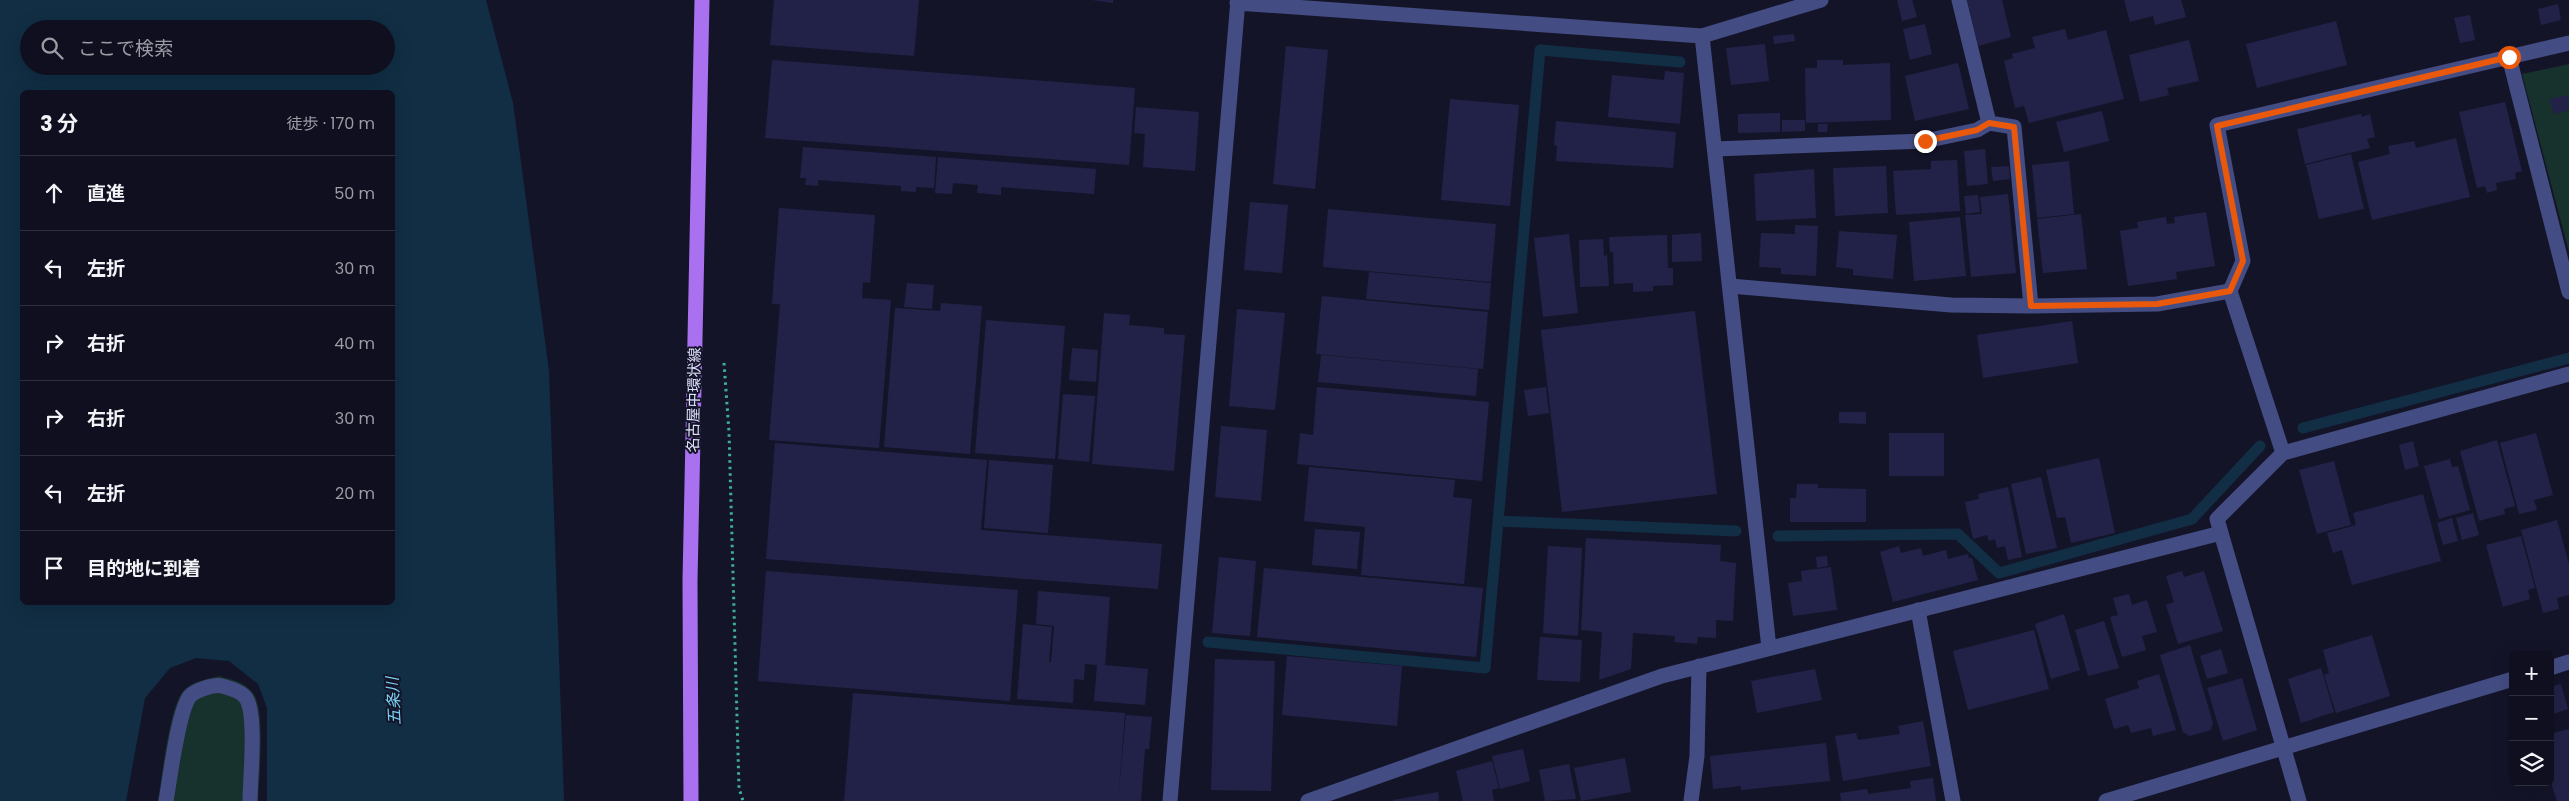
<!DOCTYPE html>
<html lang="ja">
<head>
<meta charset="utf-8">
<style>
  body { margin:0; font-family:Poppins,"Noto Sans JP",sans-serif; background:#1d1d2c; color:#f1f3f6 }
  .controls { position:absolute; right:15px; bottom:15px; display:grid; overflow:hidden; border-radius:8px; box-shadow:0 5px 20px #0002 }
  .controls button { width:45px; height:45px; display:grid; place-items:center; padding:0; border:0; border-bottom:1px solid #2f2f3d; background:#0f0f1f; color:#f1f3f6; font:25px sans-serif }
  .stop { position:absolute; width:15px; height:15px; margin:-11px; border:4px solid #ea580c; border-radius:50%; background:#fff }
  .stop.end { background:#ea580c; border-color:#fff; box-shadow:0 1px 5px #0008 }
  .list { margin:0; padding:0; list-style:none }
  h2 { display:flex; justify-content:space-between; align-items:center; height:65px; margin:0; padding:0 20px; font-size:21px }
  h2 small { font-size:16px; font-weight:400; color:#9b9ca4 }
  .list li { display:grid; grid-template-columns:32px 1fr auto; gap:15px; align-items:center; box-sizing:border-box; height:75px; padding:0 20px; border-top:1px solid #2f2f3d }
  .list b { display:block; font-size:19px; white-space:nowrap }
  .list em { font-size:16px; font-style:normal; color:#9b9ca4 }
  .icon { flex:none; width:28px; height:28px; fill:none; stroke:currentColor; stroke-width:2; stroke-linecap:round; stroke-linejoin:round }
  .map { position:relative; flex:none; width:2569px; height:801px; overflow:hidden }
  .search { position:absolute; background:#0f0f1f; box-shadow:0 5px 20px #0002; left:20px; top:20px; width:375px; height:55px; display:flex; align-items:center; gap:12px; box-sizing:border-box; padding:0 18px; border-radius:28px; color:#9b9ca4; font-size:19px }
  .panel { position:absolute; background:#0f0f1f; box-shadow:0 5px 20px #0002; left:20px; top:90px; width:375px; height:515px; border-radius:8px }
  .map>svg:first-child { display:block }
  .green { fill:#17322c }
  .water { fill:#112e44; fill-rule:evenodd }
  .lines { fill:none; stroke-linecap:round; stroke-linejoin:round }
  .stream { stroke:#112e44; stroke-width:11 }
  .building { fill:#222248 }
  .path { stroke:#3eb194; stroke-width:3; stroke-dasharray:2.5 4; stroke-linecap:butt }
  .minor { stroke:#444d83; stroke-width:15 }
  .major { stroke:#a971f0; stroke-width:15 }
  .route { stroke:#ea580c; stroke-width:6 }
  .labels { text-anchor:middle; stroke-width:4; stroke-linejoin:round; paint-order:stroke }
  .street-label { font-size:15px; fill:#dfe1fc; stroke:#141429 }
  .water-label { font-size:16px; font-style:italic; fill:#78d0f1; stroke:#141429 }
</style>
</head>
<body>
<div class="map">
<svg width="2569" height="801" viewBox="0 0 2569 801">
  <rect width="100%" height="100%" fill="#141429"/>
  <path class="green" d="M2569,64V252L2522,74Z
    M219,676C230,679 245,682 253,693C266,709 259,778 258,801H158C162,777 169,709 183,691C191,682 207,679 219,676Z"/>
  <path class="water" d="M0,0H486L513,103L549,371L564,801H267V708L258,684L229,661L196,658L170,668L145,698L126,801H0ZM29,29H386V66H29ZM392,92V602H22V92Z"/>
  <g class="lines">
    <path class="stream" d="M2303,428L2569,358
      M1498,521L1736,531
      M1778,536L1958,534L1999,573L2192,519L2260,446
      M1208,642L1485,668L1540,50L1680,62"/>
  </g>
  <path class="building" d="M774,0H919L914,56L770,45Z
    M1092,0H1113V3Z
    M1897,0H1912L1917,17L1902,21Z
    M1967,0H2002L2011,37L1978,46Z
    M2124,0H2181L2186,17L2155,25L2153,16L2130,22Z
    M2558,4L2561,20L2541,25L2538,9Z
    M2470,15L2475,40L2460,43L2454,18Z
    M2336,21L2347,65L2257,88L2246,44Z
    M1925,24L1932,54L1910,60L1903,29Z
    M2065,29L2068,40L2106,30L2124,99L2029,123L2024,106L2015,108L2004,61L2013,58L2012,54L2035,48L2032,37Z
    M1794,34L1795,41L1774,44L1773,36Z
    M2189,40L2199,81L2167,88L2169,95L2140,102L2129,55Z
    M1765,44L1769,81L1731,85L1726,48Z
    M1286,46L1328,50L1315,189L1273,184Z
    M772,60L1135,88L1129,165L765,138Z
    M1817,60H1843V65L1890,63L1891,120L1806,123L1805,68H1817Z
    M1958,63L1969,109L1915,121L1905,76Z
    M1665,71L1684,73L1680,124L1608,117L1612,75L1664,80Z
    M2568,95L2569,110L2554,114L2550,99Z
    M1450,99L1519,105L1510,206L1441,200Z
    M2505,102L2522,171L2515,173L2516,179L2496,183L2497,190L2487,193L2485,186L2477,188L2459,112Z
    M1136,107L1199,112L1195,171L1143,167L1145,134L1134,133Z
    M2102,111L2109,141L2064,152L2056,122Z
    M1780,113V132L1738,133V114Z
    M2361,114L2362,117L2370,114L2375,137L2367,139L2370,148L2305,164L2297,129Z
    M1782,120H1805V131L1782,132Z
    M1556,121L1676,132L1673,168L1556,161L1557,146L1554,145Z
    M1818,124H1828L1827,132H1818Z
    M2456,138L2470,197L2372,220L2358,162L2390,154L2388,146L2414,141L2416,148Z
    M803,147L936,157L934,188L916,187V192L901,191V186L818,180V186L805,185L806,178H800Z
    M1985,149L1988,184L1967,186L1964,151Z
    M2351,154L2364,209L2319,219L2306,165Z
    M938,157L1096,169L1094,194L1001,187V195L977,193L978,185L953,183L952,194L935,193Z
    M1957,160L1960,211L1896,215L1893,171L1931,169V161Z
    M2069,161L2074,214L2037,218L2032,165Z
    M1886,166L1888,213L1835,216L1833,168Z
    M2009,166L2010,179L1993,181L1991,167Z
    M1814,169L1816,218L1756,221L1754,174Z
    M2008,194L2016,273L1971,277L1965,215L1982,214L1980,197Z
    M1978,195L1980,212L1966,214L1964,196Z
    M1250,202L1288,205L1282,273L1244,270Z
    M779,208L875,215L870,283L863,282L862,298L891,300L879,448L769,440L780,304H772Z
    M1328,209L1496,224L1491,282L1323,267Z
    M2206,212L2215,266L2176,272L2177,279L2128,286L2120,231L2138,228L2137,222L2166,217L2167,224L2175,223L2174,217Z
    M2081,214L2087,269L2043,273L2037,219Z
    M1960,217L1966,276L1914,281L1909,222Z
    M1795,225L1818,226L1816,276L1781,274V268L1759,267L1761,233L1795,234Z
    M1839,231L1897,235L1893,279L1853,275V269L1836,267Z
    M1701,233L1702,261L1672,262V235Z
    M1569,234L1578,313L1543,317L1534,238Z
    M1667,235L1668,268H1673V285L1653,286V291L1633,292V283L1614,284L1613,252H1610L1609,237Z
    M1603,239L1604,256L1607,255L1609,286L1580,287L1579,240Z
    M1369,272L1491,283L1489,310L1366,299Z
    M907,283L934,285L932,309L904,307Z
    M1322,296L1488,312L1483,369L1316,354Z
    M941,303L982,306L970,454L884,447L895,308L940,311Z
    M1237,309L1285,313L1275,410L1229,406Z
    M1695,311L1717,494L1562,512L1541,330Z
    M1104,313L1130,315L1129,325L1164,328V334L1185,335L1174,471L1092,464Z
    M986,320L1065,326L1055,459L975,453Z
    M2072,321L2078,363L1983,378L1977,335Z
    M1072,348L1098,350L1096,382L1069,380Z
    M1321,355L1478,369L1476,396L1318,382Z
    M1317,387L1489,402L1482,481L1297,464L1300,433L1313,435Z
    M1546,387L1549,413L1528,416L1524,390Z
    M1063,394L1095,396L1089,462L1058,459Z
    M1839,412H1866V424L1839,423Z
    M1221,426L1267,430L1261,501L1215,497Z
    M1889,433H1944V476H1889Z
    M2536,433L2553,495L2534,500L2537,510L2519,514L2500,443Z
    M2497,440L2515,506L2504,509L2505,514L2479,521L2460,451Z
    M2413,441L2419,466L2405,470L2399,445Z
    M775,443L987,460L981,530L1162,544L1158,589L766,559Z
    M2099,458L2115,533L2071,543L2065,517L2057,518L2046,470Z
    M2450,459L2452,467L2458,466L2470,510L2439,519L2424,466Z
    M989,460L1053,465L1048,533L984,528Z
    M2334,461L2351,525L2317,534L2299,470Z
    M1309,467L1455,480L1453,497L1472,499L1464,584L1361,575L1365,527L1304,521Z
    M2041,477L2057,548L2026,554L2011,484Z
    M1797,484H1818V488L1866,489V522H1790V498H1796Z
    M2008,487L2022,557L2008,560L2005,546L1997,548L1995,539L1989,541L1987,535L1973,539L1965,502L1979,499L1978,494Z
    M2423,494L2441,561L2352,585L2342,550L2333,553L2327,533L2356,525L2353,513Z
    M2473,513L2479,535L2462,540L2456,518Z
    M2452,518L2458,541L2443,545L2437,523Z
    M2557,520L2569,564V595L2557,598L2559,609L2543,613L2521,530Z
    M1315,529L1360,532L1357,569L1312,565Z
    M2521,536L2535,588L2528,590L2530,599L2503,607L2486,545Z
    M1586,538L1721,545L1720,561L1736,563L1733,621L1716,620V638L1698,637L1697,644L1674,642L1675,636L1633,633L1631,669L1599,680L1602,632L1581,630Z
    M1548,546L1582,548L1578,636L1543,633Z
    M1899,546L1901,553L1921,548L1923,556L1946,550L1948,559L1968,554L1969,558H1972L1978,580L1893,602L1880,552Z
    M1827,556L1828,566L1817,568L1816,557Z
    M1219,557L1256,561L1250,636L1212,633Z
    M1831,567L1837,610L1793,616L1788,583L1802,581L1801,571Z
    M1264,568L1483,588L1476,657L1257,637Z
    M766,571L1018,590L1010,701L758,681Z
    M2182,571L2184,577L2204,571L2223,631L2178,644L2166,605L2174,602L2166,576Z
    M1038,591L1110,597L1105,665L1148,669L1145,705L1094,701L1097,665L1085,664L1084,680L1074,679L1073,703L1017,699L1023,624L1052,627L1049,662H1051L1054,626L1036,624Z
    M2129,594L2132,605L2147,600L2157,632L2142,636L2146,650L2122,657L2110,617L2118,615L2113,598Z
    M2064,614L2080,670L2051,679L2035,624Z
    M2104,621L2119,668L2088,676L2075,630Z
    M2034,630L2049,689L1968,710L1953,651Z
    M2372,635L2390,696L2336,713L2324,675L2329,673L2323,650Z
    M1540,637L1582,640L1580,682L1537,680Z
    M2190,645L2213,723L2211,730L2189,736L2183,732L2160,655Z
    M2221,649L2228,673L2207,679L2200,656Z
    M1287,656L1402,666L1397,726L1282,715Z
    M1215,659L1275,661L1271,791L1211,790Z
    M2321,668L2334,712L2301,723L2288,679Z
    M1815,669L1822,700L1757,713L1751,681Z
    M2159,674L2176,730L2153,736L2151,728L2131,733L2128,725L2114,729L2105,699L2139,688L2137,681Z
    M2242,678L2257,730L2223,741L2207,688Z
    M2561,684L2568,709L2550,715V687Z
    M853,693L1125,713L1118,801H844Z
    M1126,715L1152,717L1149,749H1145L1141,801H1118Z
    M1923,721L1931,766L1843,781L1835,736L1856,733L1858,740L1900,734L1898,726Z
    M2569,729V801H2557L2550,780V734Z
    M1826,743L1830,781L1741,790V786L1713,789L1710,756Z
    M1523,749L1530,781L1500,789L1492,756Z
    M1625,758L1631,792L1581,801L1574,768Z
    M1492,761L1499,788L1492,790L1494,801H1463L1456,771Z
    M1569,764L1576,799L1545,801L1539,770Z
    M1933,778L1936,801H1841L1840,793L1867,789L1868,794L1911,788L1910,781Z
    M1438,792L1439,801H1393V800Z"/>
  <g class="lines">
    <path class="path" d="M724,363L729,432L739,788L743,801"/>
    <path class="minor" d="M1959,0L1989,123L2014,127L2031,306
      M1237,3L1702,36L1821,0
      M1702,36L1769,648
      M2569,43L2509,57L2569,292
      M1715,149L1925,141L1977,130L1989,123
      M1730,286L1951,305L2031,306L2157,304L2230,291
      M2283,453L2230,291L2243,261L2217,125L2509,57
      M2221,533L2217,519L2283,453L2569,374
      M1918,610L1953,801
      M2550,668L2569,662
      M166,801C170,779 178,711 190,696C196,690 214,684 222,686C230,688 241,691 246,698C257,715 250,779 250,801
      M1170,801L1238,0
      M1308,801L1662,676L2221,533L2299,801
      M1691,801L1697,756L1699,666
      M2106,801L2513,679"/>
    <path class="major" d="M691,801L690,581L702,0"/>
  </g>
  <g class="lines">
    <path class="route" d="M1925,141L1977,130L1989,123L2014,127L2031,306L2157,304L2230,291L2243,261L2217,126L2509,57"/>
  </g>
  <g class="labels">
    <g class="street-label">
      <text transform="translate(694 400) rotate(-89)" y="5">名古屋中環状線</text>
    </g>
    <g class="water-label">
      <text transform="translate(393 701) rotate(-93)" y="6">五条川</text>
    </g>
  </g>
</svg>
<div class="controls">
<button>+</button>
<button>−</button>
<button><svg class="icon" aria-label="layers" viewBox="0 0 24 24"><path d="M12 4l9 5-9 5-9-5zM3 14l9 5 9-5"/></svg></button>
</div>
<div class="stop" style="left:2509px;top:57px"></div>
<div class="stop end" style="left:1925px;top:141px"></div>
<div class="search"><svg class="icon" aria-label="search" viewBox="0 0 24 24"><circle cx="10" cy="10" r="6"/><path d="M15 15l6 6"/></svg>ここで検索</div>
<section class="panel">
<h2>3 分<small>徒歩 · 170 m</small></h2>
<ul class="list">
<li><svg class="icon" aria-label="ahead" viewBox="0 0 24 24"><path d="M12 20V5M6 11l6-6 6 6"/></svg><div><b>直進</b></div><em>50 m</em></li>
<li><svg class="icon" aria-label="left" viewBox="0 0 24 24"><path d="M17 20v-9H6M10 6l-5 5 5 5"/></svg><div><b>左折</b></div><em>30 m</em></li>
<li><svg class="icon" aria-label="right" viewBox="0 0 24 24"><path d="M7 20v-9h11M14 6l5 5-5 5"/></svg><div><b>右折</b></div><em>40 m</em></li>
<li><svg class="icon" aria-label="right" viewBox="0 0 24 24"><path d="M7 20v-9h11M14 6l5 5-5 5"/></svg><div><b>右折</b></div><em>30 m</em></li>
<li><svg class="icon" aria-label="left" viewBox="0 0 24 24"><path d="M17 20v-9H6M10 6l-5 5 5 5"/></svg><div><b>左折</b></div><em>20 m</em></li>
<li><svg class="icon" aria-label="arrive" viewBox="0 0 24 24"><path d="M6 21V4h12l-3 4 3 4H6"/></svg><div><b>目的地に到着</b></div></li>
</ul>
</section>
</div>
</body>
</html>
